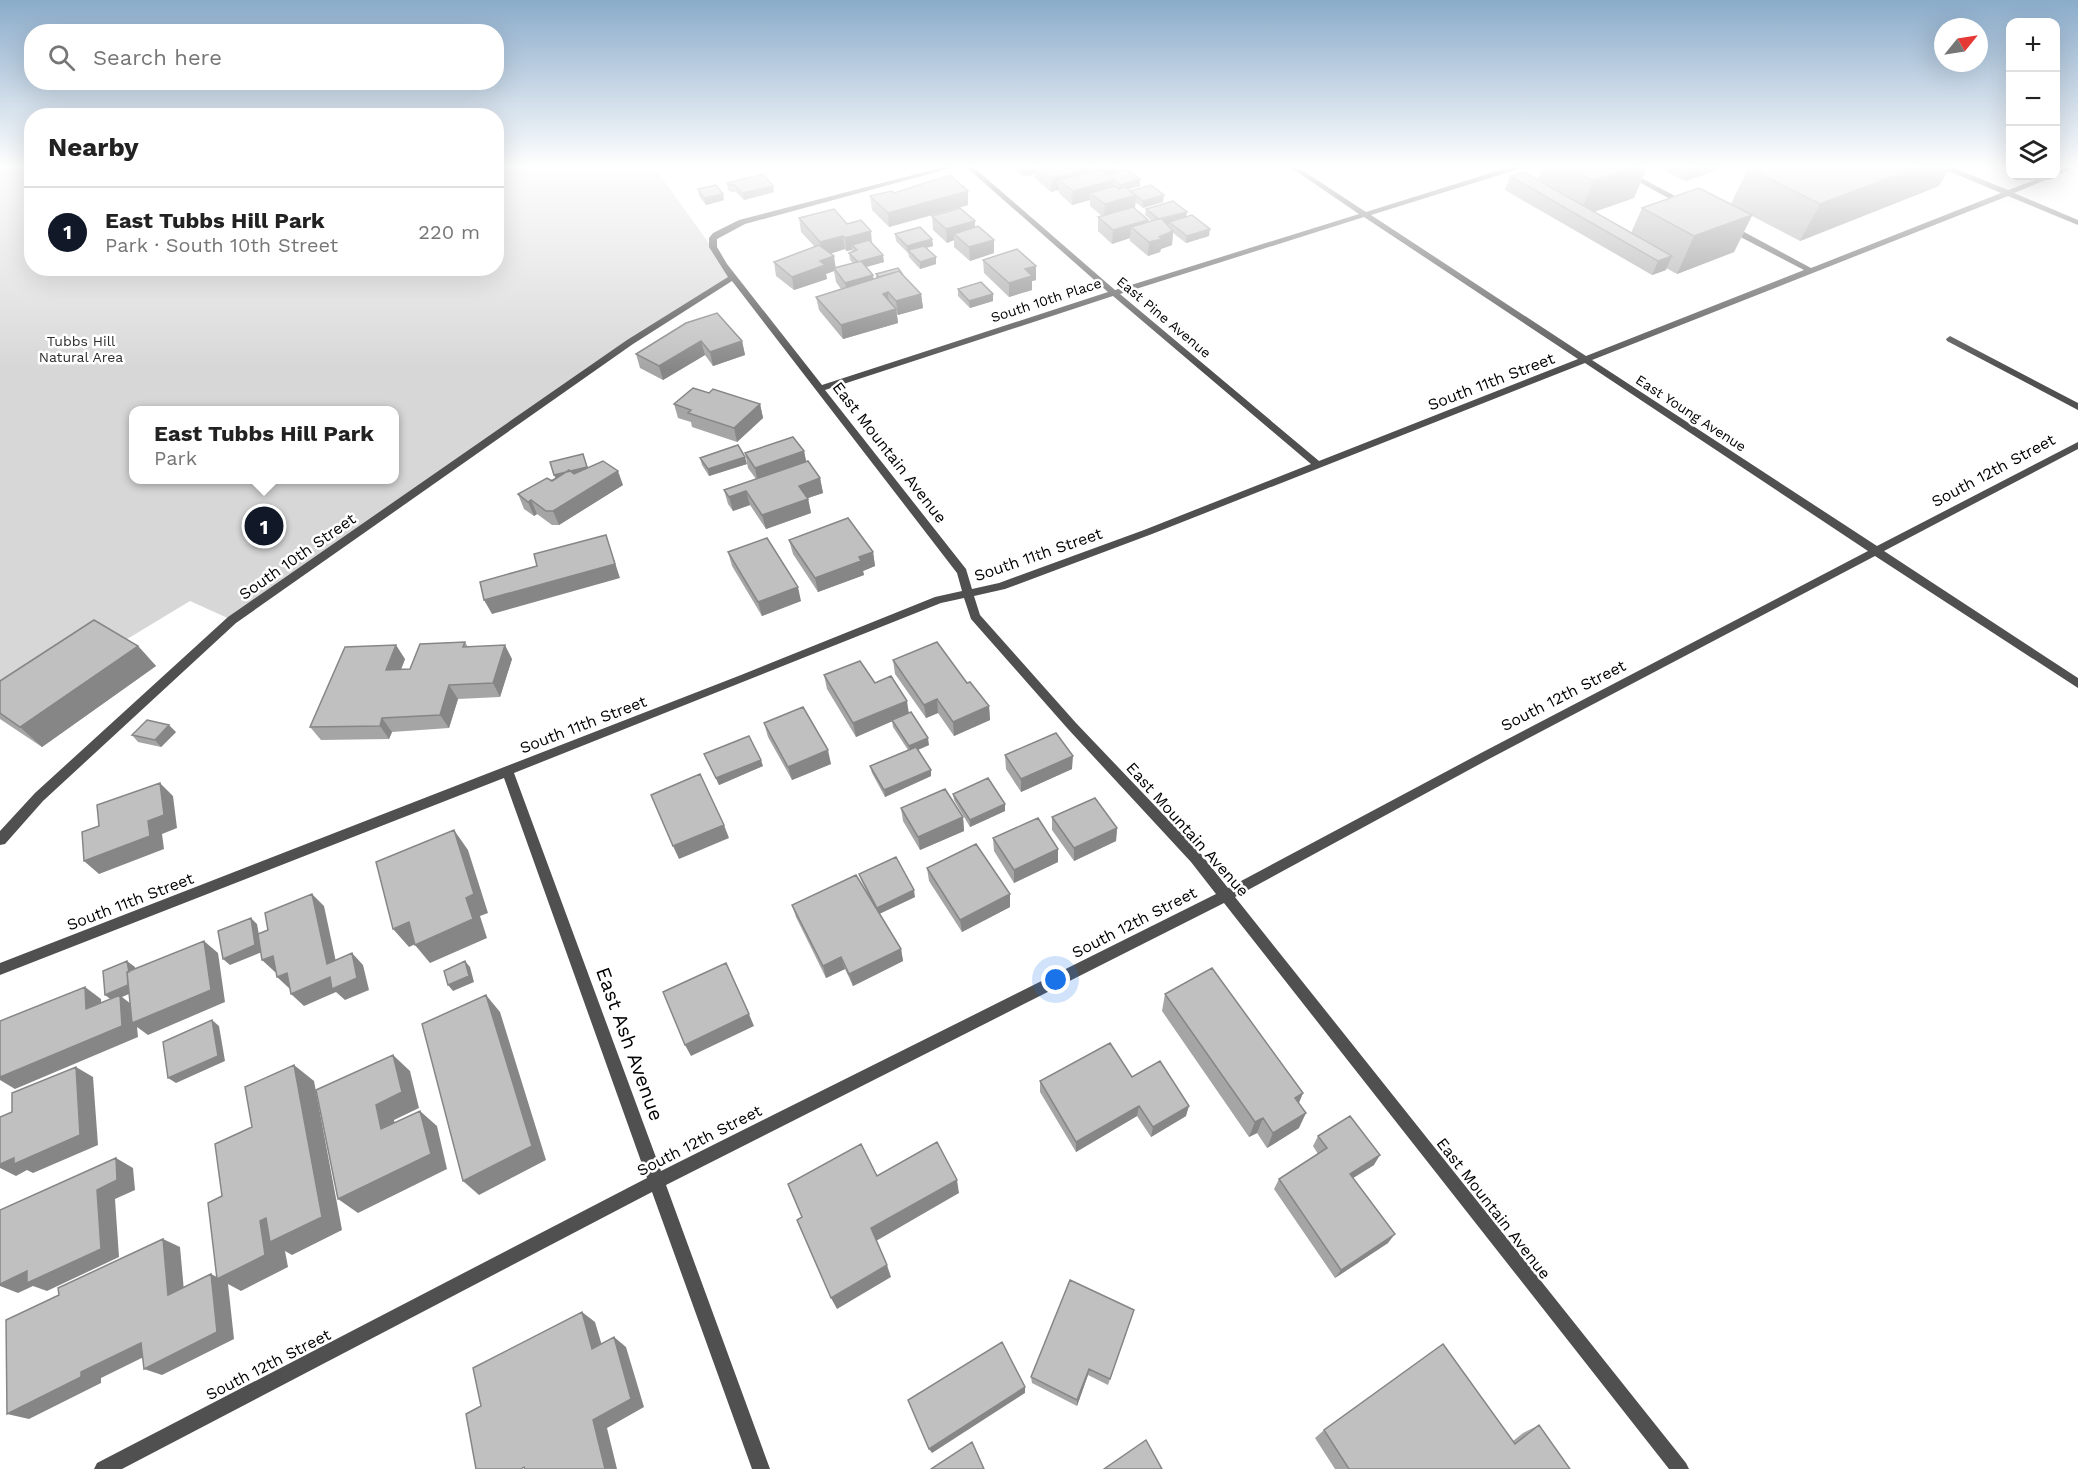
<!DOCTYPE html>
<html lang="en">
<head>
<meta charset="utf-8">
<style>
  body { margin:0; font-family:"Work Sans",sans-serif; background:#f6f6f6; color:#222 }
  .controls { position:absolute; right:18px; top:18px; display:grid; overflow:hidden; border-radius:12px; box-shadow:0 6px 24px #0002 }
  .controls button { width:54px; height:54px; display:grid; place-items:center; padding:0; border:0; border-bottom:2px solid #e0e0e0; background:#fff; color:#222; font:30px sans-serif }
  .compass { position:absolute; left:1934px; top:18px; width:54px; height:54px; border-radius:50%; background:#fff; box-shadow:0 6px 24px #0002; rotate:60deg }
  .you { position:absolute; left:1056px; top:980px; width:21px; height:21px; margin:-15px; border:4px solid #fff; border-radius:50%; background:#1a73e8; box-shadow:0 0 0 9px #1a73e833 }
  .badge { display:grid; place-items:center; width:39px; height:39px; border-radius:50%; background:#111827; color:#fff; font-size:20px; font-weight:700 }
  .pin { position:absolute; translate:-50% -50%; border:3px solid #fff; box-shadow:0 2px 6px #0006 }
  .popup { position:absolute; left:129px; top:406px; width:270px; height:78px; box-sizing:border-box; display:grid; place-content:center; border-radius:12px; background:#fff; filter:drop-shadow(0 2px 4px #0005); font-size:20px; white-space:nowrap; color:#767676 }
  .popup b { font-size:22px; color:#222 }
  .popup::after { content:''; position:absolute; left:50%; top:100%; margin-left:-12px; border:12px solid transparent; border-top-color:#fff }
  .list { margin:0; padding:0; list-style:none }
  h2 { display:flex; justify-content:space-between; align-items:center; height:78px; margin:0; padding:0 24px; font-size:26px }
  h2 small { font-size:20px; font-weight:400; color:#767676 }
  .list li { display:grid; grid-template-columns:39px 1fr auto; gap:18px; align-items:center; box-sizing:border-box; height:90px; padding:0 24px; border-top:2px solid #e0e0e0 }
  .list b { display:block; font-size:22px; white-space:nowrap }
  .list p { margin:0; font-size:20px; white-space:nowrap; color:#767676 }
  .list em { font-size:20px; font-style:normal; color:#767676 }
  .icon { flex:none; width:33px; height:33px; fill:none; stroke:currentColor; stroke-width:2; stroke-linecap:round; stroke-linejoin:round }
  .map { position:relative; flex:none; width:2078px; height:1469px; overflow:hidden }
  .search { position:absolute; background:#fff; box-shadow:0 6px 24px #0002; left:24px; top:24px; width:480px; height:66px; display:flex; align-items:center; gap:15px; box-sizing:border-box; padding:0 21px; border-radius:24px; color:#767676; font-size:22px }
  .panel { position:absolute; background:#fff; box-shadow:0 6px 24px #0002; left:24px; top:108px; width:480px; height:168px; border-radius:24px }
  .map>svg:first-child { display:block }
  .green { fill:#d7d7d7; fill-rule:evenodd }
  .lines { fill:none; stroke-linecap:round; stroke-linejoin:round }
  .street { fill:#505050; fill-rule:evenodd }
  .wall { fill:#a5a5a5; fill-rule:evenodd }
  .shaded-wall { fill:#868686 }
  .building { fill:#c0c0c0; stroke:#868686; stroke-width:1.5 }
  .labels { text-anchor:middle; stroke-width:5; stroke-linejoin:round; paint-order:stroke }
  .far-street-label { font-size:14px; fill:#000; stroke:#fff }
  .far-park-label { font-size:14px; fill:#2e2e2e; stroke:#fff }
  .street-label { font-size:16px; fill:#000; stroke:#fff }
  .near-street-label { font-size:20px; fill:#000; stroke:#fff }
</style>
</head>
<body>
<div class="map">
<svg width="2078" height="1469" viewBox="0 0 2078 1469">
  <rect width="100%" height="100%" fill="#fff"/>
  <path class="green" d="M0,165H31L32,268H496L497,165H653L733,277L630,342L232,620L190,601L0,716ZM134,410H394V480H134Z"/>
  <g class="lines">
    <path class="street" d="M951,165H962L745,224L717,239V247L727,264L822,385L1108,292L964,165H971L1115,290L1359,214L1287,165H1294L1366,212L1516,165H1525V167L1371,215L1586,356L1804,270L1727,230V226H1733L1811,268L2001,193L1939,167V165H1947L2008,190L2046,176H2055L2014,193L2078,220V225L2008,196L1592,360L1877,546L2078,442V449L1884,551L2078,678V688L1875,556L1489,759L1235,897L1686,1463L1689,1469H1669L1224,903L666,1185L770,1469H752L652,1192L122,1469H94L97,1463L647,1178L504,778L0,975V963L741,675L935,597L962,591L957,573L732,281L633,344L236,623L43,801L5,844L0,845V831L35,793L228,617L627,340L728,277L709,247V238L713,233L739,220ZM1364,217L1578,359L1319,461L1120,294ZM1113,296L1311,464L1144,530L999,583L972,589L966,569L825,390ZM1585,363L1868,551L1481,753L1228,888L1201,854L1076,723L980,615L974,596L1005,589L1152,534ZM964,598L971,619L1068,729L1191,862L1216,894L661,1171L514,773L941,603Z
      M1608,165H1617L1690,204L1683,206Z
      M2072,165H2078V167L2056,175V171Z
      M1950,336L2078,403V410L1947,341L1946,339Z"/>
  </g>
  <path class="wall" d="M1012,165H1125V170L1140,179V186L1128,189L1130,191L1163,202L1143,208L1135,202V209L1148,222L1152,221L1145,215L1146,209L1186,217L1209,236L1186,243L1173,233L1172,245L1161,249L1160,252L1148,256L1130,241V238L1112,244L1098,231V217L1102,216L1090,206V200L1072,205L1059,193V190L1051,192L1035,178V174L1023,177L1012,168Z
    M1543,165H1648L1634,198L1594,212L1631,233L1642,208L1731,204L1748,168L1939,186L1800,241L1752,216L1734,252L1677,274L1666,268V270L1652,275L1505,190L1510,176L1538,180Z
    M1653,165H1732L1685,181Z
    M727,183L774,192L744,200L736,192H731L728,190Z
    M698,189L724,200L706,205L699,196Z
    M894,193L968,205L889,227L872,210L870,196Z
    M932,216L975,221V227L994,253L970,261L954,247V240L947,243L933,230Z
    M799,218L847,224L872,244L884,262L866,267L873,275V279L876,278V274L921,294L923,308L898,315L897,314L898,323L843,339L819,310L816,297L841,289L836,282L834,271L826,274L827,279L794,290L776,276L774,262L815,247L801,232ZM845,249L846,251L852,250L853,252L849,253L850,260L853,263L835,268L830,254Z
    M895,234L932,239L933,246L926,248L936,257V264L920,269L909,257L908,253L896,241Z
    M983,260L1036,266V280L1032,281V290L1009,297L984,273Z
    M958,289L993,294V301L970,308L958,296Z
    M686,323L742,341L745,355L713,366L705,355L663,380L640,368L636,354Z
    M709,393L760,404L763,418L737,442L692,427L691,422L678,418L674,404Z
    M804,451L806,461L820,478L823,493L808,498L811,513L766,529L750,505L733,511L728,504L724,490L756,479L748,468L745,453Z
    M583,454L588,468L623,485L559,525H552L537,514L534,516L524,509L518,494L555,478Z
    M700,458L747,464L709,476L702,465Z
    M789,540L873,552L875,566L863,571L864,575L818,592L793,554Z
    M728,552L801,601L762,616L732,566Z
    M465,642L468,647L512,659L500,697L458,699L449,728L392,732L389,739L321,740L310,727L405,659L401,670L410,669Z
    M138,646L156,666L42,747L0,719V681Z
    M893,660L967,683L989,706L990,720L954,736L938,713L926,718L895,674Z
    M824,675L875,683L909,713L929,745L918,750L931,776L885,797L872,773L870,766L908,750L893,727L892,721L856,737L827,689Z
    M764,723L831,764L792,780L768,737Z
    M176,732L161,747L138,742L132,735Z
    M704,754L763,766L719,785Z
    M1005,755L1072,769L1021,792L1006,769Z
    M953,794L1005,804V811L970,827L954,800Z
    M901,808L963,817L964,831L920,850L903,821Z
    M1052,817L1117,828L1116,841L1074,861L1052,830Z
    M993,838L1058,862L1014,883L994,851Z
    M927,868L1010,894V907L962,932L929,881Z
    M859,874L915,897L879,914L901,949L903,961L853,986L845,969L826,978L796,917L792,905L875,908L861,880Z
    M1165,994L1303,1093L1299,1103V1128L1267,1148L1257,1133L1249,1137L1162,1011Z
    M1040,1081L1186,1116L1151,1137L1137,1116L1076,1152L1040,1092Z
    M1318,1136L1374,1165L1353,1178L1388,1243L1335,1278L1274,1189L1279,1179L1318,1154L1313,1146Z
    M1132,1317L1108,1385L1088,1375L1077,1406L1032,1383L1031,1377Z
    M1539,1425L1570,1469H1335L1315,1438L1324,1430L1513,1441L1523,1433Z"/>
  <path class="shaded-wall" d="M1125,165V171L1104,177V171Z
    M1640,165H1648L1634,198L1579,217L1593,181Z
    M1692,165H1732L1685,181Z
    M1923,165H1952L1939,186L1800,241L1820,204Z
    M1098,166V179L1059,180V190L1051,192L1052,178Z
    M1035,167V174L1023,177V170Z
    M1140,179V186L1120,191V185Z
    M1114,180L1113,193H1090V200L1072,205L1073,191Z
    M773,186L774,192L744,200L742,193Z
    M968,191V205L889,227L888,213Z
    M723,194L724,200L706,205L704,198Z
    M1136,195L1135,209L1104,218L1105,204Z
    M1164,195L1163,202L1143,208V201Z
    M1187,212L1186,218L1169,222V224L1159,226L1160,220Z
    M1752,215L1734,252L1677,274L1694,236Z
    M1148,220L1147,233L1131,227L1130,238L1112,244L1113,230Z
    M975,221V234H954V240L947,243L946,229Z
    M1210,229L1209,236L1186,243L1187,236Z
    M871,231L872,244L852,245V250L846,251L845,238Z
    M1173,231L1172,245L1161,249L1160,252L1148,256L1149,242L1159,237Z
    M843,236L845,249L822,256L820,242Z
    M932,239L933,246L910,252L908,250V253L907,246Z
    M994,240V253L970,261L969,247Z
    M883,255L884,262L859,269L858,262Z
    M834,256L836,270L834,268V271L826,274L827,279L794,290L792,277L820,261Z
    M1672,256L1666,270L1652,275L1658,261Z
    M936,257V264L920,269V262Z
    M1036,266V280L1032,281V290L1009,297V283L1025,269Z
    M873,275L875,289L847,296L845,283Z
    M888,292L889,306L883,294Z
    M921,294L923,308L898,315L896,301Z
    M993,294V301L970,308L969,301Z
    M896,309L898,323L843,339L841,325Z
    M701,341L705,355L663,380L659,366Z
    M742,341L745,355L713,366L710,352Z
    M760,404L763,418L737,442L734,428Z
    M804,451L807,466L758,483L755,468Z
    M583,454L589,474L557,482L554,475Z
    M745,457L747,464L709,476L708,469Z
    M618,471L623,485L559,525L553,511Z
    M820,478L823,493L802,500L799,486Z
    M746,491L750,505L733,511L729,497Z
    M808,499L811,513L766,529L762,515Z
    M531,500L537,514L534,516L528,502Z
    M606,535L620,578L492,614L484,600Z
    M873,552L875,566L863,571L864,575L818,592L815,578L859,557Z
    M798,587L801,601L762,616L758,602Z
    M396,645L405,659L395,684L386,670Z
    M505,645L512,659L500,697L493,683Z
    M138,646L156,666L42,747L20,727Z
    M449,685L458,699L449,728L440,715Z
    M937,699L938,713L926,718L924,705Z
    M907,701L909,714L856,737L853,723Z
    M989,706L990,720L954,736L953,722Z
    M382,718L392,732L389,739L380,726Z
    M169,725L176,732L161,747L155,740Z
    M928,738L929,745L910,753L909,746Z
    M828,750L831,764L792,780L788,767Z
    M1073,756L1072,769L1021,792V779Z
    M761,760L763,766L719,785L716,778Z
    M931,770V776L885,797L884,790Z
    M160,783L173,796L177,828L162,834L164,849L99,874L84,861Z
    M1005,804V811L970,827V820Z
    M963,817L964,831L920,850L918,837Z
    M724,825L729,838L679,859L673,846Z
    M1117,828L1116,841L1074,861V848Z
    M454,830L468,850L488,913L480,916L487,938L430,963L415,945L466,898Z
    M1058,849V862L1014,883V870Z
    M914,890L915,897L879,914L877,908Z
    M312,894L324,906L339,976L327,964Z
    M1010,894V907L962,932L960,920Z
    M251,918L257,924L262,952L230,965L223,959Z
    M409,922L424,940L409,947L393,929Z
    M204,941L218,953L225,1002L148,1035L137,1027L138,1037L15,1089L0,1080V1077L113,1001L105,995L127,961L135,967L138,990L122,997L135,1007Z
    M901,949L903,961L853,986L849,974Z
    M352,953L363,965L369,990L345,1000L336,992L304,1006L291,994Z
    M273,956L286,968L275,972L262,960Z
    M841,957L845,969L826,978L823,966Z
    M465,961L470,967L474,982L453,991L448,985Z
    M287,973L290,989L277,977Z
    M85,987L101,999L102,1020L86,1009Z
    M486,995L500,1012L546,1160L479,1195L463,1181Z
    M749,1014L754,1026L691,1056L685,1045Z
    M212,1020L219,1026L225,1061L176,1083L168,1078Z
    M393,1055L410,1071L419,1108L394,1120L399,1144L381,1129L376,1105Z
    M294,1065L314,1081L342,1230L292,1255L285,1251L288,1267L241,1291L228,1284L234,1339L162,1375L144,1369L211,1274L219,1278L260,1221Z
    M76,1067L93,1077L98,1145L33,1173L27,1170L16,1176L0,1168V1164Z
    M1303,1093L1296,1109L1295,1098Z
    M1139,1106L1137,1116L1076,1152V1142Z
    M1189,1106L1186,1116L1151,1137L1153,1127Z
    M420,1111L437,1126L447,1169L358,1213L338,1199Z
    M1306,1113L1299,1128L1267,1148L1273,1133Z
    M1263,1118L1257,1133L1249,1137L1255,1122Z
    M1380,1155L1374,1165L1345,1183L1350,1174Z
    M116,1158L133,1168L135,1190L115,1199L119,1257L47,1291L33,1286L18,1293L0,1286V1284L97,1190Z
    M957,1180L959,1193L876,1241L871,1228Z
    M1395,1234L1388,1243L1335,1278L1341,1270Z
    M163,1239L180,1247L185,1302L168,1295Z
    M887,1265L891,1277L837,1309L831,1298Z
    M582,1312L595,1322L606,1359L592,1349Z
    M614,1337L626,1347L644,1407L607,1428L617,1469H605L593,1420Z
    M141,1343L160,1349L101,1378V1383L29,1419L7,1414L81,1372Z
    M1089,1369L1088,1375L1077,1406V1400Z
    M1025,1387V1393L932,1453L929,1449Z"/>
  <path class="building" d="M1016,165H1036H1035V167L1023,170Z
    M1035,165H1096L1098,166L1052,178Z
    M1096,165H1125L1104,171Z
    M1563,165H1640L1593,181Z
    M1758,165H1923L1820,204L1748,168Z
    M1127,169L1140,179L1120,185L1108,175Z
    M1101,170L1114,180L1073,191L1059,180Z
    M1524,172L1672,256L1658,261L1510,176Z
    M763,174L773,186L742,193L735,185H729L727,183Z
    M950,175L968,191L888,213L870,196L892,191L894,193Z
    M716,185L723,194L704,198L698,189Z
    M1151,185L1164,195L1143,201L1130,191Z
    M1115,186L1119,189L1125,187L1136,195L1105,204L1090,193Z
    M1699,188L1752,215L1694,236L1642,208Z
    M1173,201L1187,212L1159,219L1146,209Z
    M1133,207L1148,220L1113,230L1098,217Z
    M960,208L975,221L946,229L932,216Z
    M834,209L847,224L861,220L871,231L845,238L843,236L820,242L799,218Z
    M1192,215L1210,229L1187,236L1169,222Z
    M1161,218L1173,231L1159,237L1162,239L1149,242L1131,227Z
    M978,226L994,240L969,247L954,234Z
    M920,227L932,239L907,246L895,234Z
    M869,240L883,255L858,262L849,253L857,250L852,245Z
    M819,245L834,256L820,261L825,265L792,277L774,262Z
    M924,246L936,257L920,262L908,250Z
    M1017,249L1036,266L1025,269L1032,276L1009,283L983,260Z
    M861,261L873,275L845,283L834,268Z
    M898,268L903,275L899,271L879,277L876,274Z
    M899,271L921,294L896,301L888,292L883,294L896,309L841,325L816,297Z
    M981,282L993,294L969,301L958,289Z
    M717,313L742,341L710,352L701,341L659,366L636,354L686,323Z
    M693,388L709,393L713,389L760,404L734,428L688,413L691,410L674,404Z
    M793,437L804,451L755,468L745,453Z
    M738,445L745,457L708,469L700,458Z
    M583,454L587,467L554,475L550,462Z
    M603,461L618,471L553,511H546L531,500L528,502L518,494L547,478L552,481L569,470L574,474Z
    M808,461L820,478L799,486L808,499L762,515L746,491L729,497L724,490Z
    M848,518L873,552L859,557L861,561L815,578L789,540Z
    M606,535L615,564L484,600L480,582L537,566L534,554Z
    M767,538L798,587L758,602L728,552Z
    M94,620L138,646L20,727L0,713V681Z
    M465,642L463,647L505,645L493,683L449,685L440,715L382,718L380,726L310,727L345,647L396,645L386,670L410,669L420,644Z
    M937,642L967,683L970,682L989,706L953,722L937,699L924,705L893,660Z
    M860,661L875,683L891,676L907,701L853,723L824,675Z
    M803,707L828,750L788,767L764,723Z
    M911,712L928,738L909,746L892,720Z
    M147,720L169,725L155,740L132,735Z
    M1056,733L1073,756L1021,779L1005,755Z
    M749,736L761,760L716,778L704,754Z
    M916,747L931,770L884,790L870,766Z
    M700,774L724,825L673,846L651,795Z
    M988,778L1005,804L970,820L953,794Z
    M160,783L164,815L148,821L150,836L84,861L82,832L99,826L97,805Z
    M945,789L963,817L918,837L901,808Z
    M1095,798L1117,828L1074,848L1052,817Z
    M1038,818L1058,849L1014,870L993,838Z
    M454,830L474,894L466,898L473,919L415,945L409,922L393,929L376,862Z
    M976,844L1010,894L960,920L927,868Z
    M896,857L914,890L877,908L859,874Z
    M856,875L901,949L849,974L841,957L823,966L792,905Z
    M312,894L327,964L352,953L357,978L332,989L330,977L291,994L287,973L277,977L273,956L262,960L258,934L268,930L265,913Z
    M251,918L255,945L223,959L218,931Z
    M204,941L211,990L132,1023L127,972Z
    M127,961L129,972H127L128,985L105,995L103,971Z
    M465,961L469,976L448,985L444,971Z
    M726,963L749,1014L685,1045L663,992Z
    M1212,968L1303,1093L1295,1098L1306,1113L1273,1133L1263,1118L1255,1122L1165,994Z
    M85,987L86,1009L120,995L122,1026L0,1077V1021Z
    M486,995L532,1146L463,1181L422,1024Z
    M212,1020L218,1056L168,1078L163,1042Z
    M1110,1043L1132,1077L1160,1061L1189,1106L1153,1127L1139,1106L1076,1142L1040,1081Z
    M393,1055L402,1092L376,1105L381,1129L420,1111L431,1154L338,1199L316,1090Z
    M294,1065L322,1217L270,1242L266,1218L260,1221L265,1255L217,1279L208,1203L222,1196L215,1144L252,1127L245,1087Z
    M76,1067L80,1135L14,1164V1158L0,1164V1117L12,1112V1093Z
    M1350,1116L1380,1155L1350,1174L1395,1234L1341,1270L1279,1179L1327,1148L1318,1136Z
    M937,1142L957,1180L871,1228L887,1265L831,1298L797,1220L802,1217L788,1184L861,1144L877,1176Z
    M116,1158L117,1180L97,1190L101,1249L27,1283V1271L0,1284V1210Z
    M163,1239L168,1295L211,1274L217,1332L144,1369L141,1343L81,1372V1377L7,1414L6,1320L59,1295L58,1288Z
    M1070,1280L1134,1310L1110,1379L1089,1369L1077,1400L1031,1377Z
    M582,1312L592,1349L614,1337L631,1399L593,1420L605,1469H525L524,1467L521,1469H476L466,1414L481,1406L473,1368Z
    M1002,1342L1025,1387L929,1449L908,1400Z
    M1443,1344L1515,1444L1539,1425L1570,1469H1349L1324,1430Z
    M1146,1440L1162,1469H1104Z
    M972,1442L984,1469H931Z"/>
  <linearGradient id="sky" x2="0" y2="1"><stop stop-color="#8aabca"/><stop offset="0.45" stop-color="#fff"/><stop offset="1" stop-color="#fff" stop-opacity="0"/></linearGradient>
  <rect width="2078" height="370" fill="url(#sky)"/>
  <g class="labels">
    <g class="far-street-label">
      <text transform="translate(1046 300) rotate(-18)" y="5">South 10th Place</text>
      <text transform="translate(1164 317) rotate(40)" y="5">East Pine Avenue</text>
      <text transform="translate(1691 413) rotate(33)" y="5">East Young Avenue</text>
    </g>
    <g class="far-park-label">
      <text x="81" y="346">Tubbs Hill<tspan x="81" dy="16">Natural Area</tspan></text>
    </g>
    <g class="street-label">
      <text transform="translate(1491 381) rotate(-21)" y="6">South 11th Street</text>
      <text transform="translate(890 452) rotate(52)" y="6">East Mountain Avenue</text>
      <text transform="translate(1993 470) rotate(-28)" y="6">South 12th Street</text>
      <text transform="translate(1038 554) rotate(-19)" y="6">South 11th Street</text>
      <text transform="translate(297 556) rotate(-35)" y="6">South 10th Street</text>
      <text transform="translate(1563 695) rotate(-27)" y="6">South 12th Street</text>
      <text transform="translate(583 724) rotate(-21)" y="6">South 11th Street</text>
      <text transform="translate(1188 829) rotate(48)" y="6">East Mountain Avenue</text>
      <text transform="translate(130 901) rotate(-21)" y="6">South 11th Street</text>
      <text transform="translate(1134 922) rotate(-27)" y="6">South 12th Street</text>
      <text transform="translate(699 1140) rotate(-27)" y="6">South 12th Street</text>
      <text transform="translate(1494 1208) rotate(52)" y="6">East Mountain Avenue</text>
      <text transform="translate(268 1364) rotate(-27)" y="6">South 12th Street</text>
    </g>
    <g class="near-street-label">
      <text transform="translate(630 1044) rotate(70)" y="7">East Ash Avenue</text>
    </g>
  </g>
</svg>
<div class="controls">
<button>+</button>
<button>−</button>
<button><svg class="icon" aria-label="layers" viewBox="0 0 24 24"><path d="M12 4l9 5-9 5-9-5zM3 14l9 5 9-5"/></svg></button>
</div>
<svg class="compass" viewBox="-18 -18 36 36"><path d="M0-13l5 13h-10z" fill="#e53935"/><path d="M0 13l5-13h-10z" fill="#767676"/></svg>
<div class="you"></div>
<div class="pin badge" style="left:264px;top:526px">1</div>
<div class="popup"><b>East Tubbs Hill Park</b>Park</div>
<div class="search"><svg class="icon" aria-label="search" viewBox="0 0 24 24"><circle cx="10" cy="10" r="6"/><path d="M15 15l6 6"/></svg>Search here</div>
<section class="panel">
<h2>Nearby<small></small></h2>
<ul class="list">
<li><span class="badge">1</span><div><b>East Tubbs Hill Park</b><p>Park · South 10th Street</p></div><em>220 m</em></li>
</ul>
</section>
</div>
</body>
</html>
